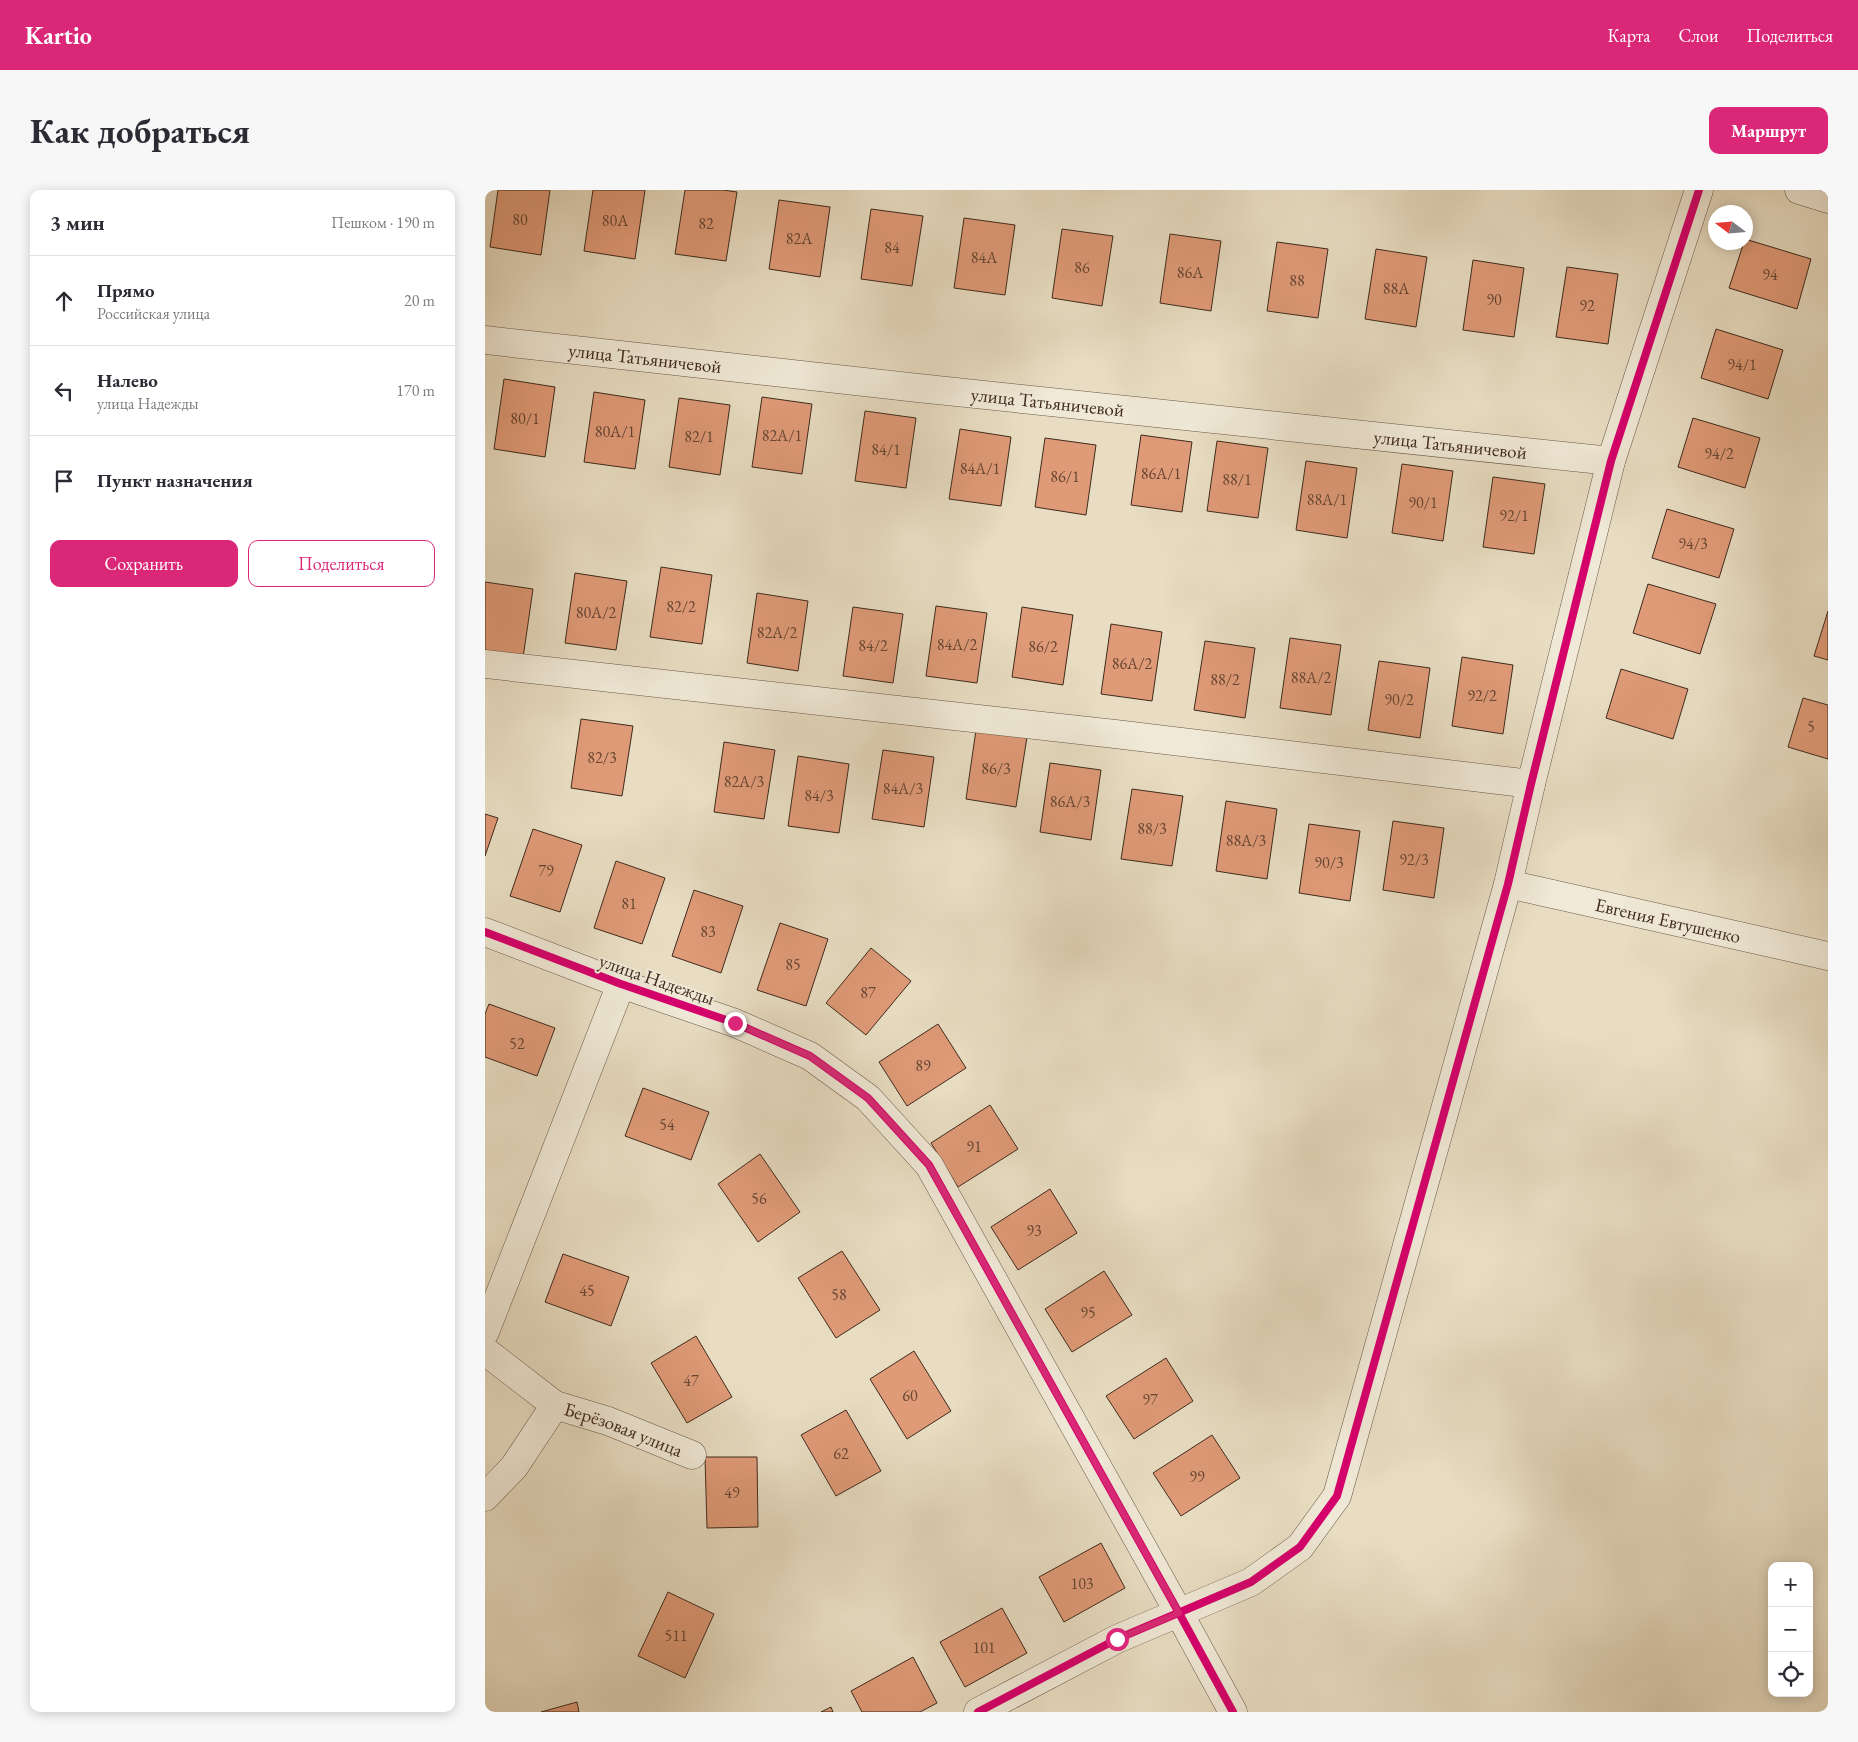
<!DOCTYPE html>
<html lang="ru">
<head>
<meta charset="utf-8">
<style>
  body { margin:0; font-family:"EB Garamond",serif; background:#f7f7f7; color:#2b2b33 }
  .controls { position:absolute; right:15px; bottom:15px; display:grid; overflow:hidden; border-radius:10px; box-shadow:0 2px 12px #0003 }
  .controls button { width:45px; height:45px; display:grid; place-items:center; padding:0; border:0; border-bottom:1px solid #e1e1e2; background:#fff; color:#2b2b33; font:25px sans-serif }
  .compass { position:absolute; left:1223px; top:15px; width:45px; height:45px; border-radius:50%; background:#fff; box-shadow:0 2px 12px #0003; rotate:286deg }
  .stop { position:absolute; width:15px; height:15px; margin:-11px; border:4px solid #db2777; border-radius:50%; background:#fff }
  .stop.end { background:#db2777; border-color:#fff; box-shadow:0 1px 5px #0008 }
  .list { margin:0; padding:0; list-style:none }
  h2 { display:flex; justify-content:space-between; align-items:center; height:65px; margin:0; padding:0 20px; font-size:21px }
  h2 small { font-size:16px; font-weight:400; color:#7c7c81 }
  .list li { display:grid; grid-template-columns:32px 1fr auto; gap:15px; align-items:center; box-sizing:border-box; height:90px; padding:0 20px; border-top:1px solid #e1e1e2 }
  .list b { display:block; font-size:19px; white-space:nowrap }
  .list p { margin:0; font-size:16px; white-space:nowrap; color:#7c7c81 }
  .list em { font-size:16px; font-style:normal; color:#7c7c81 }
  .actions { display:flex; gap:10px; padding:15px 20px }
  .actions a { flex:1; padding:11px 0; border:1px solid #db2777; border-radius:10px; text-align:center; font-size:18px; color:#db2777 }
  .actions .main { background:#db2777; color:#fff }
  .icon { flex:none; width:28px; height:28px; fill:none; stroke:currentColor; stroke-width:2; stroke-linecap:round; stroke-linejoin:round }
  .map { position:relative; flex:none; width:1343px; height:1522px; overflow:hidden; border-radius:10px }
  header { display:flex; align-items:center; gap:30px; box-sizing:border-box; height:70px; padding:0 25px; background:#db2777; color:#fff }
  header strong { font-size:24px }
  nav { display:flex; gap:28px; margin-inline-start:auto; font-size:18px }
  .intro { display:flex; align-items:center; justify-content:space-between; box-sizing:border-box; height:120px; padding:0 30px }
  h1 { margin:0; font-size:35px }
  .button { padding:12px 22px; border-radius:10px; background:#db2777; color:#fff; font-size:18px; font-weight:700 }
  main { display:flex; gap:30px; padding:0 30px }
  aside { flex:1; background:#fff; border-radius:10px; box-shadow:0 2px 12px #0003 }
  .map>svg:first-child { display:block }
  .building { fill:#df9a77; stroke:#3f2a1e }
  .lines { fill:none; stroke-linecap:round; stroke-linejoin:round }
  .minor-casing { stroke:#695747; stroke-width:29 }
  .minor { stroke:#f0e9d7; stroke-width:28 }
  .cycleway-casing { stroke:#f0e9d7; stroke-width:11 }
  .cycleway { stroke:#d6006c; stroke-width:8 }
  .route { stroke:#db2777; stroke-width:6 }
  .labels { text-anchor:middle; stroke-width:4; stroke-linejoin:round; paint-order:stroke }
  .number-label { font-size:16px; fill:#674634 }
  .street-label { font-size:19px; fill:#3f2a1e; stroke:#f0e9d7 }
</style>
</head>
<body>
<header>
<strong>Kartio</strong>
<nav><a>Карта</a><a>Слои</a><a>Поделиться</a></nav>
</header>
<div class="intro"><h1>Как добраться</h1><a class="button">Маршрут</a></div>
<main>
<aside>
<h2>3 мин<small>Пешком · 190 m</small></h2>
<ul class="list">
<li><svg class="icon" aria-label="ahead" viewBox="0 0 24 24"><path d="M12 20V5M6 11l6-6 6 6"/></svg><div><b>Прямо</b><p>Российская улица</p></div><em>20 m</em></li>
<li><svg class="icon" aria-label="left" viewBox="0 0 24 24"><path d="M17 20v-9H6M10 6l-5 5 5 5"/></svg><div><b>Налево</b><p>улица Надежды</p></div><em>170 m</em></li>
<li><svg class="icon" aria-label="arrive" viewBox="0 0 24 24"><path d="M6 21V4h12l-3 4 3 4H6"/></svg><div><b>Пункт назначения</b></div></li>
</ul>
<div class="actions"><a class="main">Сохранить</a><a>Поделиться</a></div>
</aside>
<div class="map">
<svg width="1343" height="1522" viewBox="0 0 1343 1522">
  <rect width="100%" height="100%" fill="#e8ddc2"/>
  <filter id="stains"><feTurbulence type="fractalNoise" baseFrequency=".004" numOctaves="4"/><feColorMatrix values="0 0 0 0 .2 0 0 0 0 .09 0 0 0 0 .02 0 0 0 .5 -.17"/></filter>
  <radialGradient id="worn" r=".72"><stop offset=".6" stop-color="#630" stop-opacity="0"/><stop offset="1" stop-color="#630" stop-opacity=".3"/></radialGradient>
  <path class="building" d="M13,0H65L56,65L5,57Z
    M108,0H160L150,69L99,61Z
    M200,0H238L252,2L241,71L190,64Z
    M294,10L345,17L335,87L284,79Z
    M386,19L438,26L427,96L376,89Z
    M479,28L530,35L520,105L469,98Z
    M577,39L628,46L617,116L567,108Z
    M685,44L736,51L726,121L675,113Z
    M1260,49L1326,69L1312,119L1244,98Z
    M792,52L843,59L833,128L782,121Z
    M891,59L942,67L931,137L880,129Z
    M988,70L1039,78L1029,147L978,140Z
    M1082,77L1133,84L1123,154L1071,147Z
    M1231,139L1298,160L1283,209L1216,188Z
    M19,189L70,197L60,267L9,259Z
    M109,202L160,210L150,279L99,272Z
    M277,207L327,214L317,284L267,277Z
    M194,208L245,215L235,285L184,277Z
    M380,221L431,228L421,298L370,291Z
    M1208,228L1275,248L1260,298L1193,277Z
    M475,239L526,247L516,316L464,309Z
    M656,245L707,252L697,322L646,315Z
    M560,248L611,255L601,325L550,317Z
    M732,251L783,258L773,328L722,321Z
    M821,271L872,278L862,348L811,340Z
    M917,274L968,281L958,351L907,343Z
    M1008,287L1060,294L1049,364L998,357Z
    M1182,319L1249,339L1234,388L1167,368Z
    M176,377L227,385L217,454L165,447Z
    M90,383L142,391L131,460L80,453Z
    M0,392L48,399L38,468L0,463Z
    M1163,394L1231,414L1215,464L1148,443Z
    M272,403L323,411L313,481L262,473Z
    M451,416L502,423L492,493L441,486Z
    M368,417L418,424L408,493L358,486Z
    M537,417L588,425L578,495L527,487Z
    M1343,421V470L1329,466Z
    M626,434L677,442L667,511L616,504Z
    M805,448L856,455L846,525L795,518Z
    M720,451L770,458L760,528L709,520Z
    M977,467L1028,475L1018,544L967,536Z
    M894,471L945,478L935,548L883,540Z
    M1136,479L1203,499L1188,549L1121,528Z
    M1318,508L1343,515V569L1303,557Z
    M96,529L148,536L137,606L86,598Z
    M491,540L542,547L531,617L481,609Z
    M239,552L290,560L279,629L229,622Z
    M398,560L449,567L439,637L387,629Z
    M313,566L364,574L354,643L303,636Z
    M565,573L616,580L606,650L555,642Z
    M647,599L698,606L687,676L636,669Z
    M741,611L792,619L782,689L731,681Z
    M0,624L13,628L0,666Z
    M908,631L959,638L949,708L898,700Z
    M824,634L875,641L865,711L814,703Z
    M48,639L97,655L75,722L25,706Z
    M131,671L180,688L157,754L109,738Z
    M209,700L258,716L236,783L187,766Z
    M295,733L343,749L321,816L272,800Z
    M386,758L426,791L381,845L341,813Z
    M4,814L70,838L52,886L0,867V824Z
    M453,834L481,878L422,916L394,872Z
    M158,898L224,922L206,970L140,946Z
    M505,915L533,959L473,997L446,953Z
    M275,964L315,1022L273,1052L233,994Z
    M565,999L592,1043L533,1080L506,1037Z
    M357,1061L395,1120L351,1148L313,1088Z
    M78,1064L144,1087L126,1136L60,1112Z
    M619,1081L647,1125L587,1162L560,1119Z
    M211,1146L247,1207L202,1233L166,1173Z
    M429,1161L466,1221L422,1249L385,1189Z
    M681,1168L708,1211L649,1249L621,1206Z
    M361,1220L396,1281L351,1306L316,1245Z
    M727,1245L755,1288L696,1326L668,1283Z
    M220,1267H272L273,1337L222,1338Z
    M616,1353L640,1398L579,1432L554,1387Z
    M183,1402L229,1424L200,1488L153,1466Z
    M517,1418L542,1463L480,1497L455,1452Z
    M428,1467L452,1513L435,1522H377L366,1501Z
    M92,1512L94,1522H56Z
    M346,1517L348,1522H336Z"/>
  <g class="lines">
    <g class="minor-casing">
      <g id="minor">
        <path d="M1314,0L1343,9"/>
        <path id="s1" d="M0,150L433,198L1126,271"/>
        <path d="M0,474L630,544L1046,594"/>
        <path id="s2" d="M1023,694L1343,766"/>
        <path d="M0,742L136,794L250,833L325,866L383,908L444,975L694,1423L748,1522"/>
        <path d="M0,1142L136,794"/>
        <path id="s3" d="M0,1161L70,1215L123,1231L207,1265"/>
        <path d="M0,1307L29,1277L70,1215"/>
        <path d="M493,1522L632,1449L766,1392L815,1357L852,1306L1023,694L1046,594L1126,271L1214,0"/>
      </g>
    </g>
    <use href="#minor" class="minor"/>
    <g class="cycleway-casing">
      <path id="cycleway" d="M0,742L136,794L250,833L325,866L383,908L444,975L694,1423L748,1522
        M493,1522L632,1449L766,1392L815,1357L852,1306L1023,694L1046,594L1126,271L1214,0"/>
    </g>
    <use href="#cycleway" class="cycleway"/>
  </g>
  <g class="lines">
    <path class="route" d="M250,833L325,866L383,908L444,975L694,1423L632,1449"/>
  </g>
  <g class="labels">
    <g class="number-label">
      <text x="35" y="35">80</text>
      <text x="130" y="36">80А</text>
      <text x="221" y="39">82</text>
      <text x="314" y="54">82А</text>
      <text x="407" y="63">84</text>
      <text x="499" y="73">84А</text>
      <text x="597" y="83">86</text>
      <text x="705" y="88">86А</text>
      <text x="1285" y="90">94</text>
      <text x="812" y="96">88</text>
      <text x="911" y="104">88А</text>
      <text x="1009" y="115">90</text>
      <text x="1102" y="121">92</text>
      <text x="1257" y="180">94/1</text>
      <text x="40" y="234">80/1</text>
      <text x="130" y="247">80А/1</text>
      <text x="297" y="251">82А/1</text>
      <text x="214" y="252">82/1</text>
      <text x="401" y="265">84/1</text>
      <text x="1234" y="269">94/2</text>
      <text x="495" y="284">84А/1</text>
      <text x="676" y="289">86А/1</text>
      <text x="580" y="292">86/1</text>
      <text x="752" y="295">88/1</text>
      <text x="842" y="315">88А/1</text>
      <text x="938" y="318">90/1</text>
      <text x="1029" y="331">92/1</text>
      <text x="1208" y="359">94/3</text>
      <text x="196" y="422">82/2</text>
      <text x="111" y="428">80А/2</text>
      <text x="292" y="448">82А/2</text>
      <text x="472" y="460">84А/2</text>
      <text x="388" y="461">84/2</text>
      <text x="558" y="462">86/2</text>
      <text x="647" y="479">86А/2</text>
      <text x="826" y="493">88А/2</text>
      <text x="740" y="495">88/2</text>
      <text x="997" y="511">92/2</text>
      <text x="914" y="515">90/2</text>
      <text x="1326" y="542">5</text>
      <text x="117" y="573">82/3</text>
      <text x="511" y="584">86/3</text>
      <text x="259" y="597">82А/3</text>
      <text x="418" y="604">84А/3</text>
      <text x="334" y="611">84/3</text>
      <text x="585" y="617">86А/3</text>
      <text x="667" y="644">88/3</text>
      <text x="761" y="656">88А/3</text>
      <text x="929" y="675">92/3</text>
      <text x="844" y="678">90/3</text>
      <text x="61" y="686">79</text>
      <text x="144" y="719">81</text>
      <text x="223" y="747">83</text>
      <text x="308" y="780">85</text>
      <text x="383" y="808">87</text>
      <text x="32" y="859">52</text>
      <text x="438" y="881">89</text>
      <text x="182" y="940">54</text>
      <text x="489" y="962">91</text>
      <text x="274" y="1014">56</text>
      <text x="549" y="1046">93</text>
      <text x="102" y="1106">45</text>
      <text x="354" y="1110">58</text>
      <text x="603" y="1128">95</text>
      <text x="206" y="1196">47</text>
      <text x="425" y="1211">60</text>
      <text x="665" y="1215">97</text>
      <text x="356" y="1269">62</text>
      <text x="712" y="1292">99</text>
      <text x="247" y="1308">49</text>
      <text x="597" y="1399">103</text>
      <text x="191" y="1451">511</text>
      <text x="499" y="1463">101</text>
    </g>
    <g class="street-label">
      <text dy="7" stroke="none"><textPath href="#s1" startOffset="161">улица Татьяничевой</textPath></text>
      <text dy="7" stroke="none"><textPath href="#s1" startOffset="566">улица Татьяничевой</textPath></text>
      <text dy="7" stroke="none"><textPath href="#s1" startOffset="971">улица Татьяничевой</textPath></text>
      <text dy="7" stroke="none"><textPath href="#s2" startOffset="164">Евгения Евтушенко</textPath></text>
      <text transform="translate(172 789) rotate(19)" y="7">улица Надежды</text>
      <text dy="7" stroke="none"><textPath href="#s3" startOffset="161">Берёзовая улица</textPath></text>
    </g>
  </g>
  <rect width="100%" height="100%" filter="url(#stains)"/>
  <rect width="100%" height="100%" fill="url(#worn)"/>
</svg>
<div class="controls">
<button>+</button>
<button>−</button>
<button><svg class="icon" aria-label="locate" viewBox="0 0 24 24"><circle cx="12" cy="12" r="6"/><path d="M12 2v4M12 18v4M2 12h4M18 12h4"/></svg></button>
</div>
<svg class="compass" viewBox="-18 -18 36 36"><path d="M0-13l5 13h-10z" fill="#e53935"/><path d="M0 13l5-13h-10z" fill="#7c7c81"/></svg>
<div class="stop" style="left:632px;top:1449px"></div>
<div class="stop end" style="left:250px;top:833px"></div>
</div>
</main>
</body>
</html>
